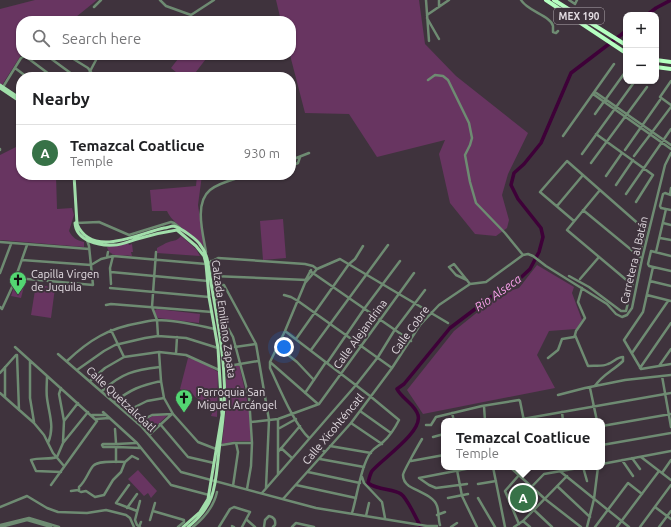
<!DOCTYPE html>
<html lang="en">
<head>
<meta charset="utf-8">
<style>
  body { margin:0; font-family:Ubuntu,sans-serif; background:#f2f2f2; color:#202124 }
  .controls { position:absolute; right:12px; top:12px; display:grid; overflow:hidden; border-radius:8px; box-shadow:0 1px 3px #0004 }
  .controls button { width:36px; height:36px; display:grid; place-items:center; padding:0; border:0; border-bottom:1px solid #e0e0e0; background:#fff; color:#202124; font:20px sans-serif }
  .you { position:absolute; left:284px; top:347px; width:14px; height:14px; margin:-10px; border:3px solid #fff; border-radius:50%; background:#1a73e8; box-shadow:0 0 0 6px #1a73e833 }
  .badge { display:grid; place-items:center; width:26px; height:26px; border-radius:50%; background:#377247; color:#fff; font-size:13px; font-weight:700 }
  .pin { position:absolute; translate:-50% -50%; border:2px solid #fff; box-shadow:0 1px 4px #0006 }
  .popup { position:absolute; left:441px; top:418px; width:164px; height:52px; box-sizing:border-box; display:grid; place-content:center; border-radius:8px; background:#fff; filter:drop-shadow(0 1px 3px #0005); font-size:13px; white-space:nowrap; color:#757577 }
  .popup b { font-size:15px; color:#202124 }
  .popup::after { content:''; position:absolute; left:50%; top:100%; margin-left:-8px; border:8px solid transparent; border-top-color:#fff }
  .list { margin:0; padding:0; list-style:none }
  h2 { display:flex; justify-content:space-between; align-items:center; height:52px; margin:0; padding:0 16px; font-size:17px }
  h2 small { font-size:13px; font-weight:400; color:#757577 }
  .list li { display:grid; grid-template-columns:26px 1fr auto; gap:12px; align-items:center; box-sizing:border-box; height:56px; padding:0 16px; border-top:1px solid #e0e0e0 }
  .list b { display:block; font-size:15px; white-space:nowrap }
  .list p { margin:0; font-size:13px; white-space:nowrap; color:#757577 }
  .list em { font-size:13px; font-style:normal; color:#757577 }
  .icon { flex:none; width:22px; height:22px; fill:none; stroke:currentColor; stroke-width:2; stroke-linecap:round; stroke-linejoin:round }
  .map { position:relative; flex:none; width:671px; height:527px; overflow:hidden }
  .search { position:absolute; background:#fff; box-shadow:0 1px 3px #0004; left:16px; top:16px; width:280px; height:44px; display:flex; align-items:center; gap:10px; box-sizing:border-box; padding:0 14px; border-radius:16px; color:#757577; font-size:15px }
  .panel { position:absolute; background:#fff; box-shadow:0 1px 3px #0004; left:16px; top:72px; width:280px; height:108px; border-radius:16px }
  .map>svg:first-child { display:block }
  .green { fill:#683561 }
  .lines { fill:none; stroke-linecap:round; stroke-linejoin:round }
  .river { stroke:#3e0138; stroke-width:3.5 }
  .minor { stroke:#6e8b72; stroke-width:2.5 }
  .major { stroke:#a1deaa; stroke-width:3 }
  .highway { stroke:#b5ffc0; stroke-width:4 }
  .labels { text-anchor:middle; stroke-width:4; stroke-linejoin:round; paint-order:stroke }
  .shield { fill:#3f333d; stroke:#b1a9b0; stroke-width:1 }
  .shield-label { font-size:10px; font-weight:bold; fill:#e2dbe1 }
  .street-label { font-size:11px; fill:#e2dbe1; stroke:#3f333d }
  .poi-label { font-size:11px; fill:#e2dbe1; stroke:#3f333d; text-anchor:start }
  .water-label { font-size:12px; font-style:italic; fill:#fca2ed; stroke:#3f333d }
</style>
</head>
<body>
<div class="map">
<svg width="671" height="527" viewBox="0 0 671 527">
  <rect width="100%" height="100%" fill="#3f333d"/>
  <path class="green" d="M35,0H97L71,21H21V55L2,85L0,84V9Z
    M276,0H419L425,44L456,76L528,133L508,174L502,195L509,220L507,228L496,236L475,234L450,203L439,154L445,140L377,157L349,114L305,113L290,55H291V21H281Z
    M181,55H209L192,77H182L171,68Z
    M18,146L21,150V175H37L40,179L47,175H56L57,209L72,208L74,215L69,231C73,238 76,240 84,242V247L0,240V155Z
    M197,175H202L198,205L204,246C195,238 171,222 167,211H152L150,190L196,186Z
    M283,219L286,258L263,260L260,221Z
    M181,236L196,249L200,256L157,253V248C161,246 165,243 169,242C175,240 177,241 181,236Z
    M128,243L129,245L132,244L133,252H131L132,256C122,255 110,258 107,247Z
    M537,265L574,287L572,293L582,320L576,329L549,331L537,355L555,388L423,414L407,390L454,331L500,294L519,288Z
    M17,278L26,279L21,298L11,296Z
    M36,284L55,288L51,318L31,315Z
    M157,309L200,314L199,323L158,318L154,311Z
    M188,358L198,360L218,372L217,417L211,416L213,410L207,406L208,404L195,397L190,390L183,391L180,389Z
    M239,364L252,423L251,441H236L222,444L226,408V368Z
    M168,415L149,432L140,423L153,416Z
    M138,470L157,491L151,498L148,493L144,496L128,479Z"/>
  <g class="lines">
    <path class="river" d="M647,15L656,8L671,0
      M421,527C416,519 408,499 401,494C393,488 379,491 368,483C369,479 370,474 372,471C382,459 423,432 418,415C415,404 402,399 397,389L404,384L450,328L499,291L513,285L530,269L539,252L543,237L541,228L518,199L511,185L514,173L524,164L541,143L571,73L626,31"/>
    <path class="minor" d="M160,0L166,6L191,15L214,0
      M426,0L429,41
      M439,0V7
      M521,0C527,11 551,16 553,26C553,28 553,30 553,32L556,33L558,31
      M569,0L575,4L577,0
      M94,7L101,0
      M427,15L449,0
      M427,18L439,39
      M46,55L76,77
      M67,55L88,68L91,72
      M15,68L27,77
      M87,77L96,60V58L93,55
      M428,80L435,75L443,76L448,80L469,123L472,138L470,145L465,155L470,182L476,203L505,233L523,255
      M671,81L660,97L671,105
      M3,87L21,58L25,56L53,77
      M595,92L671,145
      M593,94L671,149
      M595,114L626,71
      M596,134L653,175L636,202
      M563,136L614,64
      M0,150V149
      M625,150L660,100
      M582,154L635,81
      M634,156L671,107
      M291,160L309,153
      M591,163L647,87
      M291,166L298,163L300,157
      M606,176L622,153
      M616,185L633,160
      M600,190L567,230L630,283
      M626,194L671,129
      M670,194L671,188
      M671,195L665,193L663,194L660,206L661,208L671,210
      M557,206L583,175
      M583,210L640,257
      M574,221L540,192L567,161L642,227
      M76,223L99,222L129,235L171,222L174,223L180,228
      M663,223L671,225
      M660,238L671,240
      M0,242L89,249
      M156,252L152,307L157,320L158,336
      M206,252C203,234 194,203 210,190C220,182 236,179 248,175
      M656,252L666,209
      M523,255L528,254L533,256L546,266L591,294L607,304L616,314L622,317L627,315L632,308L642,259L665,165L671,153
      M671,256L651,251L648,264L649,266L671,271
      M107,257L108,252
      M22,260L91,265L101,259L113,256L206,264L218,258L305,264L313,266L317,269
      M211,261L218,310L233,337L249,397L252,443L251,466L247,489
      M653,267L643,312L624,340L641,369L671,364
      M310,271L411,341
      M111,272L208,281
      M0,273L11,244
      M213,276L307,280
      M569,276L589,287L621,311H626L647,224
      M16,278L93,285L89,246L87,240
      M580,279L599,257
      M467,280L456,275L449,267L454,264L470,284
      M305,281L311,270
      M650,281L671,286
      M111,284L110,268L113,256
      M215,285H224L256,344L269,420L266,488
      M110,288L209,297
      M582,288L578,302L585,318L576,331L575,335L588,366C595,365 602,367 608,364C614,362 617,357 623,357
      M284,295L291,297L298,301L392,368
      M647,295L671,301
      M106,305L111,304L212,312
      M0,307L2,309L13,285L27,245
      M111,330L124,357
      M285,331L370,396L399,420C395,428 390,436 383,442C379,446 375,447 371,452C361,465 357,497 352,513
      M296,339L349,264L355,259L363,246
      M15,347L97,421L51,485
      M235,347L256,344
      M278,347L297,362L314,380
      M311,350L388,245
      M159,352L161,381L164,398L173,414L198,442L216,449
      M632,353L668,301
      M58,354L141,426L181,472L316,508L427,526H437
      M176,354L177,337
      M17,355L19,410
      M548,358L558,350L562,339L574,337L575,335
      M30,361V398L34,422
      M67,361C89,340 109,328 139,323C145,322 151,320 157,320C177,320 196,325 215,329
      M270,362L285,331L305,283L317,269L340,259L448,323
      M270,362V368C279,387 295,426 309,438
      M270,362L318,404
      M327,363L364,309L400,261
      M228,366L258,361
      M659,366L671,349
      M640,368L671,323
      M77,370L104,351L115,345L145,338L158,336L186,338L218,348
      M0,373L16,355
      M47,376C47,383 46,391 47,398C49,414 55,427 48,443
      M662,376L671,427
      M90,381L105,368L124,357L159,352L186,355L219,370
      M595,386C602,375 614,370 623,361V357
      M61,388L59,394L64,421L63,442
      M590,388L597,421
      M102,391C122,373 134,370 160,367
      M0,393L34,423L44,435L53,453L64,466
      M305,393L326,362
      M558,395L585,388L625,380L671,375
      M5,397V367
      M114,402C132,389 139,386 161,381
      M484,406L485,421
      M360,411L391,433
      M103,412L137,443L171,485L209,495
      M125,412L147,401L164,398
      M562,412L563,421
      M452,413L454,421
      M92,415H106
      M96,419L109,418
      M64,421L78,403
      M511,421L671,393
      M251,422L278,419L319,404L414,273
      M137,423L152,415L172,414
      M351,423L382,444
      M160,424L188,457L214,463
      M426,425H431L436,417L482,406L519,400L520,401L524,421
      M602,426L671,414
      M115,429L116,443
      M278,429L296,419
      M149,435L172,414
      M433,437L444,434
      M422,439C419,444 403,472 403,475C403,480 405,483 409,486C417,491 434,496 437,506C439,511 438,519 440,525
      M117,444L136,443
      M222,445L234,443H252
      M602,445L671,433
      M317,446L325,452
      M330,446L371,453
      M115,447H103L102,445L103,444H115
      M117,447L141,448
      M281,448L292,458
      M278,452L300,426
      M641,457L671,480
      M632,458L640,469
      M320,459L364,467
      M622,460L633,476
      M411,461L444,455
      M116,462V447
      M125,462C117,462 98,460 93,466C88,472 86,481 79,487V491L81,492L86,491L95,497L104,495L113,480L121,472L125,462L132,456L138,459
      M602,464L671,451
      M493,467L505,527
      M510,467L545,499L581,527
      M583,467L587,481
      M457,470L462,496L477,527
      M61,472L36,471L31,460C40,457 49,460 57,457L63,443L88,412
      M308,472L360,483
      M561,472L629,527
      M662,473L671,460
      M278,474V419
      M362,477L364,483L382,502L385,518
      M419,478L476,467
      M419,478L429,485L436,488L467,484
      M478,484L496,481
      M129,485L116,503L137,511
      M296,485L356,498
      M233,486L238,452L236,443
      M557,486L590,517
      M71,491L78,490
      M262,493L356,385L378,357L394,331L425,290
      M448,498L468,494
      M478,498L495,527
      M283,499L351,423L392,368L420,325L439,305L470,284L486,282L523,255
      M140,501L135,520L137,525L140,527
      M0,507L27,496L47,508L58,512L87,513L106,510L126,515L130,518L134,527
      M512,507L544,474L584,467
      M655,507L671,519
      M127,508L137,494
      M534,510L552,527
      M153,511L184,520V522L178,527
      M437,515L445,512
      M366,516L369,503
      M150,520L155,503
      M247,520L255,527
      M523,521L530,527
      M519,524L505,491L526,467
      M0,525L29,518L59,527
      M232,526L234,527
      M1,527L27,520L51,527
      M139,527L141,522
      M193,527C204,518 214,506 217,492
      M219,527L230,509L234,507L250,512L242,527
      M264,527L265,520L269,516C274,517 276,520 275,525L273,527
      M292,527L296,523L314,527
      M451,527L457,523
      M514,527L523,521L567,476
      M587,527L594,499L598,467
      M595,527L628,483L642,494
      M617,527L659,471
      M640,527L671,485
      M659,527L671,511"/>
    <path class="major" d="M0,85L21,99
      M0,88L21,102
      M74,175L77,224C92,259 139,233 164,228C167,228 171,226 173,226C180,227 198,240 201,246C205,251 207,257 208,263C213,301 223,339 224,378C226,403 222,426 219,451C215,484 217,504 188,527
      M75,223C76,241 99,246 114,245C121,245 130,241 137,239C150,235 163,232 177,230L196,246L204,256L206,264L209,297L218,348L222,415L208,499L200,512L183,527"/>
    <path class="highway" d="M546,0L626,53
      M554,0L626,45
      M656,60L671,62
      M656,67L671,69"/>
  </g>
  <defs>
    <g id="church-pin" transform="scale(0.9)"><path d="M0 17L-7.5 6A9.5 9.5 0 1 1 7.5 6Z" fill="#53d672" stroke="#3f333d"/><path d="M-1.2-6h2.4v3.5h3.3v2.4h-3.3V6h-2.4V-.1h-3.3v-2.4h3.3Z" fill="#111"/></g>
  </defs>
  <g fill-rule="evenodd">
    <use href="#church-pin" x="18" y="280"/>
    <use href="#church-pin" x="184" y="398"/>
  </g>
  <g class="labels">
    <rect class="shield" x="554" y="8" width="50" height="16" rx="3"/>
    <g class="shield-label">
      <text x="579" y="20">MEX 190</text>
    </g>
    <g class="street-label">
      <text transform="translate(634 260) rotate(-77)" y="4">Carretera al Batán</text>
      <text transform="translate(224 319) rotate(82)" y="4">Calzada Emiliano Zapata</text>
      <text transform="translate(410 330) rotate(-54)" y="4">Calle Cobre</text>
      <text transform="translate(360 334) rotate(-54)" y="4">Calle Alejandrina</text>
      <text transform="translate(121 399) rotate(43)" y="4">Calle Quetzalcóatl</text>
      <text transform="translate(333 429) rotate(-50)" y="4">Calle Xicohténcatl</text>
    </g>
    <g class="poi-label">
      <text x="31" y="278">Capilla Virgen<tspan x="31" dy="13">de Juquila</tspan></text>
      <text x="197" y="396">Parroquia San<tspan x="197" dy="13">Miguel Arcángel</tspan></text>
    </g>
    <g class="water-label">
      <text transform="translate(498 293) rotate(-35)" y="4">Rio Alseca</text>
    </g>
  </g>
</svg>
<div class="controls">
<button>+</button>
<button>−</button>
</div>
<div class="you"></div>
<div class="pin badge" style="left:523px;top:498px">A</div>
<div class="popup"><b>Temazcal Coatlicue</b>Temple</div>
<div class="search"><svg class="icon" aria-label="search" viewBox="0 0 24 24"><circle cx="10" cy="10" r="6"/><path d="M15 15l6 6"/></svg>Search here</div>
<section class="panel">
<h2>Nearby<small></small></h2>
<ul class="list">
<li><span class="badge">A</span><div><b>Temazcal Coatlicue</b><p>Temple</p></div><em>930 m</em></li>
</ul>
</section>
</div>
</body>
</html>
